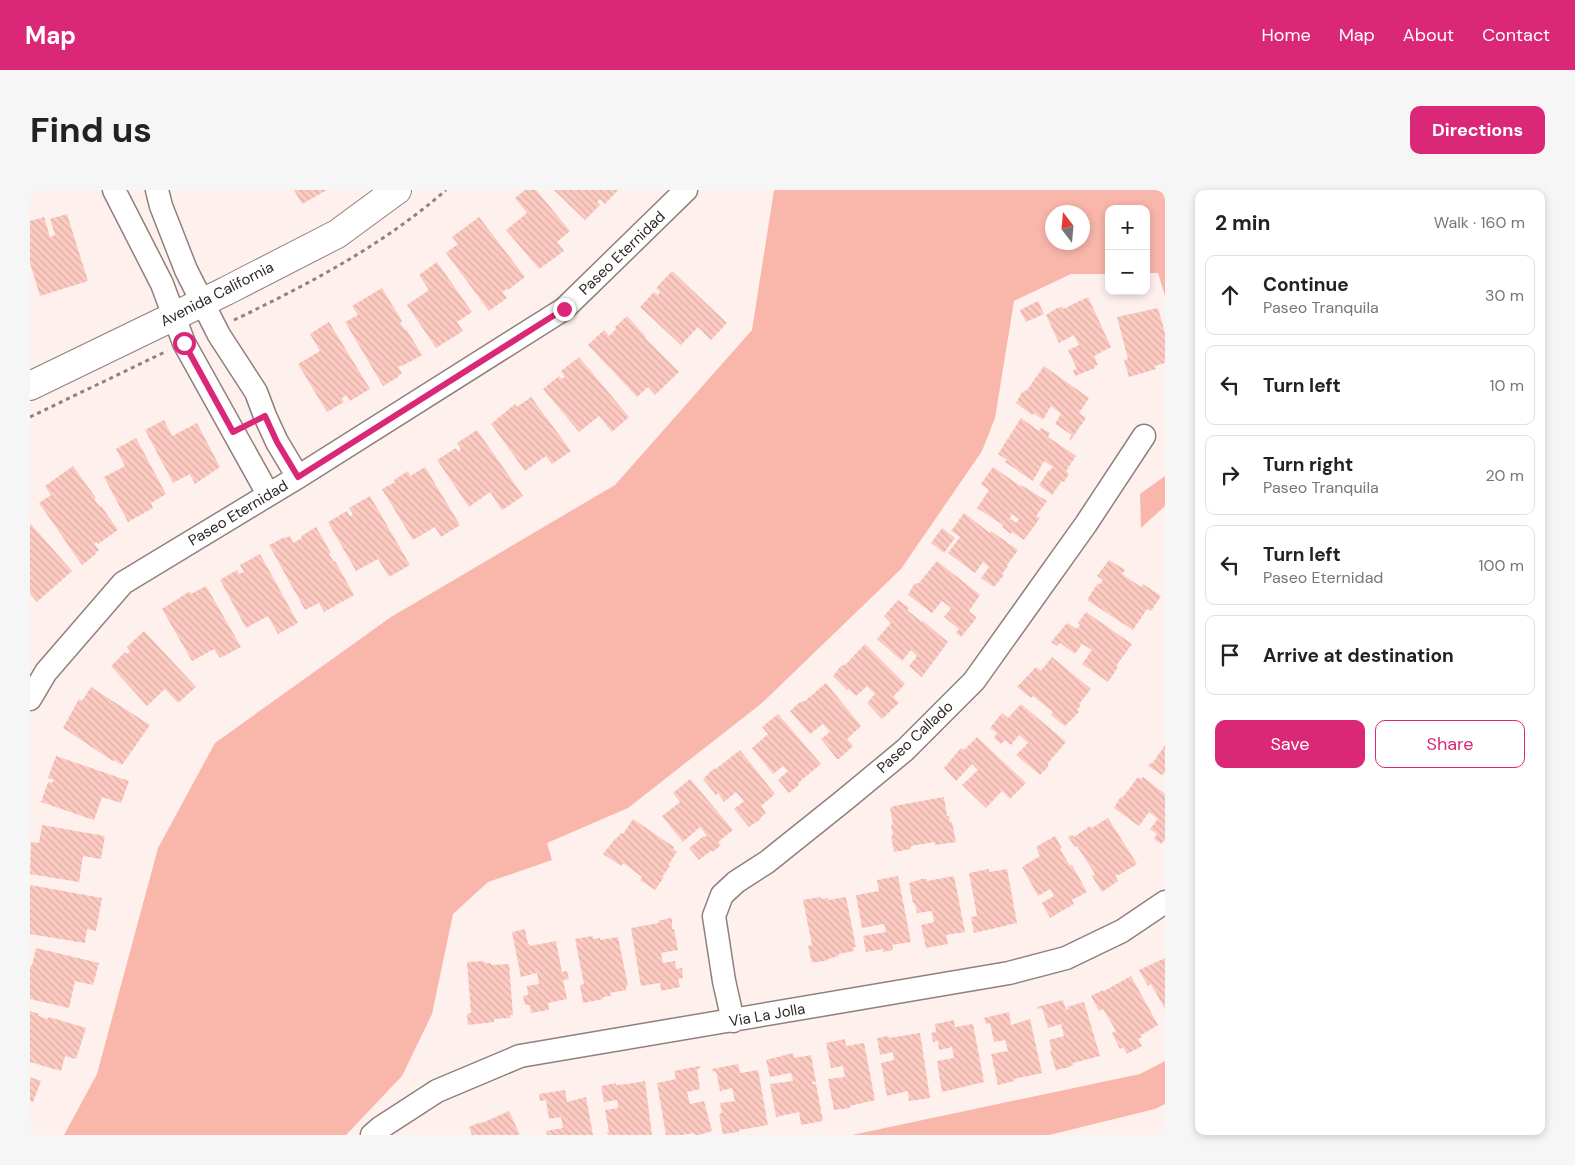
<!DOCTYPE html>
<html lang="en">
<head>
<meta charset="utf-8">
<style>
  body { margin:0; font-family:"DM Sans",sans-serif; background:#f6f6f6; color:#222 }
  .controls { position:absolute; right:15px; top:15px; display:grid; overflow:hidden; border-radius:10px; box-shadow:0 2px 8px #0003 }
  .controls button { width:45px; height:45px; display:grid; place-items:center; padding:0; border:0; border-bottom:1px solid #e0e0e0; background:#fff; color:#222; font:25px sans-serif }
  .compass { position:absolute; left:1015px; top:15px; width:45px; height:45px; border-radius:50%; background:#fff; box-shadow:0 2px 8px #0003; rotate:344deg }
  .stop { position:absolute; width:15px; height:15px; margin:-11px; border:4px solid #db2777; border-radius:50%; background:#fff }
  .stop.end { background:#db2777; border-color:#fff; box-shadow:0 1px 5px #0008 }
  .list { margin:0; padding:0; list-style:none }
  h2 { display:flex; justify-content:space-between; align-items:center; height:65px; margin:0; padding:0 20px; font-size:21px }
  h2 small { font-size:16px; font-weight:400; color:#767676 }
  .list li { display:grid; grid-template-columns:32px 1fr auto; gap:15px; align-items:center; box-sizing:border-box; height:80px; margin:0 10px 10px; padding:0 10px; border:1px solid #e0e0e0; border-radius:10px }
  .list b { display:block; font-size:19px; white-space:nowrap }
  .list p { margin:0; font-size:16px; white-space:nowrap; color:#767676 }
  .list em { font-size:16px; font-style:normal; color:#767676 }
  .actions { display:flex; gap:10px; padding:15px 20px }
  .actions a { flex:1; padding:11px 0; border:1px solid #db2777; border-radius:10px; text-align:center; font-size:18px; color:#db2777 }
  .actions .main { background:#db2777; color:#fff }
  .icon { flex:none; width:28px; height:28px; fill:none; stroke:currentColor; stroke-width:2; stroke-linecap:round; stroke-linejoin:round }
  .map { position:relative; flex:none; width:1135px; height:945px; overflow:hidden; border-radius:10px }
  header { display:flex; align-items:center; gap:30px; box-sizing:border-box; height:70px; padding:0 25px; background:#db2777; color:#fff }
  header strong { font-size:24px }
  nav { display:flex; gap:28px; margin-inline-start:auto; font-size:18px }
  .intro { display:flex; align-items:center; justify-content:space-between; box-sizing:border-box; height:120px; padding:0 30px }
  h1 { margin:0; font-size:35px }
  .button { padding:12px 22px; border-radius:10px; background:#db2777; color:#fff; font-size:18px; font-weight:700 }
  main { display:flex; gap:30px; padding:0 30px }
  aside { flex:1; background:#fff; border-radius:10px; box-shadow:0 2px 8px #0003 }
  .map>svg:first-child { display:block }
  .green { fill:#f9b6aa; fill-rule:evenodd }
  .building { fill:url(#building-back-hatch); fill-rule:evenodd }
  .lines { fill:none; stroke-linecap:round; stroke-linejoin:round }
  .minor-casing { stroke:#90807d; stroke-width:25 }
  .tertiary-casing { stroke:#90807d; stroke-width:30 }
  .path { stroke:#8c8280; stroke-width:3; stroke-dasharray:4 4; stroke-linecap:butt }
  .minor { stroke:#fff; stroke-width:22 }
  .tertiary { stroke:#fff; stroke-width:28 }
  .route { stroke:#db2777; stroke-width:6 }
  .labels { text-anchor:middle; stroke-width:5; stroke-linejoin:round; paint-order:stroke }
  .street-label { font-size:15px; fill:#2e2826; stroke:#fff }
</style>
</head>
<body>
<header>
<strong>Map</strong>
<nav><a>Home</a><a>Map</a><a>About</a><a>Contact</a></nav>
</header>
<div class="intro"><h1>Find us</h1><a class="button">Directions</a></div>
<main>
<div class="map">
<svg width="1135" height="945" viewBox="0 0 1135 945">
  <defs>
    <pattern id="building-back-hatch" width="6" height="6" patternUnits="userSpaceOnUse" patternTransform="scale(1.25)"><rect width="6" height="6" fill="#fdcac1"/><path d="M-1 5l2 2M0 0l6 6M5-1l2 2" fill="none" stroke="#d9aea6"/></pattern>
  </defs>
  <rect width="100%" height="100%" fill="#fef0ed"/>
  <path class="green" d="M744,0H1135V106L1128,83H1116V19H1079V84H1041L984,111L965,228L952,261L871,379L732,513L598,618L517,653L522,670L458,692L423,724L402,824L372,886L316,945H34L67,884L128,658L185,553L361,427L585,295L722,140ZM1052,22V52H1022V22Z
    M1135,286V316L1111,338L1110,304Z
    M1135,871V914L1125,919L1019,945H822L1110,884Z"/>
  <path class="building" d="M264,0H297L272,14Z
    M495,0H506L540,41L527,52L534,61L509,79L476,40L497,23L485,8Z
    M524,0H588L575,14L570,9L567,12L570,15L555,30Z
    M37,24L58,91L10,106L0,73V31L14,27L20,47L25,45L20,29Z
    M449,27L495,87L478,100L477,99L472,102L477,108L459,121L416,63L428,54L422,47Z
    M407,72L442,122L427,132L433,141L406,158L377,115L399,100L389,85Z
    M642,81L697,133L681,150L668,137L651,155L610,117L624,102L628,105L630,102L626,98Z
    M352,98L372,131L370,133L375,140L376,139L392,165L372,176L371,175L368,177L372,183L368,186V187L353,196L315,132L328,125L322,116Z
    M1058,107L1081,157L1064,166L1068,175L1064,176L1065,178L1045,186L1043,180L1047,179L1038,160L1049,155L1044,145L1029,153L1016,125L1027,118L1032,117L1033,119Z
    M1008,111L1014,124L996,132L990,120Z
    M1128,118L1135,143V173L1125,176L1126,179L1099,187L1094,170L1098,169L1087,127Z
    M597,126L616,147L615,148L649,182L625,205L618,197L607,207L558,155L574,140L579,146L586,139L585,137Z
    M299,132L340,199L320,211L316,205L312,208L314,212L297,222L268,174L290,161L280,144Z
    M549,167L599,227L582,242L569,226L549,242L513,199L529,186L532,189L535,187L531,181Z
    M1014,176L1059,208L1049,223L1056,228L1040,251L1039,249L1042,245L1025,234L1031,224L1021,216L1013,230L1004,223L1002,225L986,213L992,202L997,200Z
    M501,207L541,261L522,274L516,266L495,281L461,234L485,214L487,217Z
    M991,228L1009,241L1011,238L1020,243L1018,247L1046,266L1036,281L1039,284L1034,292L1032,291L1022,305L1009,295L1019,280L1020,281L1023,277L1014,271L1003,291L975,272L977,270L968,264Z
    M134,230L142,246L167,233L190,277L165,294L160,284L143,293L115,240Z
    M447,240L493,306L472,320L460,302L439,317L407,270L426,258L428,262L431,259L427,253Z
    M106,248L136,304L121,313L123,318L98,332L74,287L95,276L86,259Z
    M43,276L66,308L64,309L70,317L71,316L88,340L68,354L67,352L64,354L69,360L65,363L66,364L52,375L9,313L21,305L15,296Z
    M395,277L430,335L411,347L405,337L383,350L352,299L365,292L364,290L378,281L380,286Z
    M963,277L990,296L991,295L1017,311L1006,326L1010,328L994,350L982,342L981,344L972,337L973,335L947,318L959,300L951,294ZM982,324L989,329L986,333L981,329L979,330Z
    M340,306L380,375L359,387L348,369L326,381L298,332L317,321L320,326L323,324L319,318Z
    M934,323L960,343L961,341L988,360L977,375L978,376L972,384L974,385L964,397L951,388L959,377L953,372L945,383L918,363L930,347L921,341Z
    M0,333L42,381L7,412L0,404Z
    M286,337L301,363L299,364L304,372L305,371L324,405L294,422L289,413L275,420L239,355L255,347L256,348L260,346L263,353L272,348L271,346Z
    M912,338L925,348L914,363L901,353Z
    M230,364L268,433L248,444L238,426L216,438L190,390L207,380L209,384L214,382L210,375Z
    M1079,370L1095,380L1092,384L1111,397L1113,394L1131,406L1121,421L1117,419L1103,440L1057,410L1068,393L1069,395L1073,390L1067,386Z
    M907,371L950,405L939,421L946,427L945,430L931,447L926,443L929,439L914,427L921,418L912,411L902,423L878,405L884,394L889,393Z
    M176,396L211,457L190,468L184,459L162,471L132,419L160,401L161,404Z
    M868,410L879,418L877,420L892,432L893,431L918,452L892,487L879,476L887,466L881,460L872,471L847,449L861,433L854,426Z
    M1056,422L1102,454L1086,476L1088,477L1078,492L1052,474L1062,460L1052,454L1045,464L1030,453L1027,456L1021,452L1037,433L1047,439L1050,435L1048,433Z
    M114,441L166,497L148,513L135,499L117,516L81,476L95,462L97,464L100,461L97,457Z
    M835,454L875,494L863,507L869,513L852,529L837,513L845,504L837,496L826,506L819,499L817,500L803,486L811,476L816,474Z
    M1022,467L1061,499L1049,514L1051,515L1047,520L1049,522L1035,536L1021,525L1023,522L1003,506L1001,508L987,497L1006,477L1011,481Z
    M796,493L831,536L817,549L823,556L809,569H807L791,549L800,542L793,534L780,544L760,521L770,512L775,511Z
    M61,497L120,535L92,575L84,570L83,571L33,538L49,509L52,511Z
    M991,514L1036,552L1018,573V577L1010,585L986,565L998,553L989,545L981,555L975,550L971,554L964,548L967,543L960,538L972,523L978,528Z
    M748,524L791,574L768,593L769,595L759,603L748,590L758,581L753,576L743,584L722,558L738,544L732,537Z
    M947,547L996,593L980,609L972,601L956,618L932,595L948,580L942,574L926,591L914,578L931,558L934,560Z
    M1135,555V583H1134L1132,585L1118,576L1120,573L1122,574Z
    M710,560L745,604L731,616L736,623L730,628L731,629L719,637L704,619L714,611L706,602L694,612L688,603L686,605L673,589L682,580L687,578Z
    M26,566L99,591L91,613L72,607L64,630L11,612L18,592L22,593L24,590L18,588Z
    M1108,587L1111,589L1113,587L1135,604V650L1131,654L1124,649L1127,644L1120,639L1128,629L1119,622L1109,636L1084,618L1090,608L1093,607Z
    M660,589L703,640L688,652L691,655L683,662L682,660L669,670L659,658L674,646L675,647L677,646L670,637L653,652L632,626L650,612L643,603Z
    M914,607L917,626H919L920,632H922L926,652L905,655L904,652L881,656V659L864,662L861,646L863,645L861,635L863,634L860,618L864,616Z
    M1078,628L1107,674L1089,685L1088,684L1085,686L1088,691L1072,702L1062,686L1065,684L1047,656L1045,657L1038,647L1042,645L1044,647L1060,636L1062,638Z
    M603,629L644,657L643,659L647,662L638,675L640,676L632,687H634L625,700L610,690L612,687L593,673L591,676L573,664L585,649H586L591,643L593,644Z
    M12,635L75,646L71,669L53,666L49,692L0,684L1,652L9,653Z
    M1025,646L1032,658L1030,659L1040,676L1042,675L1057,702L1042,710L1044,714L1020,728L1012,713L1024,706L1020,699L1008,706L992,677L1010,666L1006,657Z
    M959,679V682L977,679L987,733L944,743L941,727L947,726L939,683Z
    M868,686L881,752L862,755L863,760L853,762V759L836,762L833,746L856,742L854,734L832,738L826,705L849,701L847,690Z
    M924,686L935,742L916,745L918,754L896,758L891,735L904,732L902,721L887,723L885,713H883L879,693L892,689H897V691Z
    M0,695L72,708L66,741L57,739L55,753L0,744Z
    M791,707V709L798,708V710L816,707L826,757H823L824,761L808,764L809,766L798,769V770L782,773L778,756L782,755L773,710Z
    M640,728L642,729V739H644L648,760L631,763L633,773L645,771L646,779L652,778L653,788L648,789L650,797L631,801L630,793L611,796L601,738L629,733L628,731Z
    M495,739L498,754H499L500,756L526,751L532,782L537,781L539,789L533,790L537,809L518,813L519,820L501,823L500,815H495L493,806L498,805L497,796L509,794L507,783L491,787L482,742Z
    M563,746V749L570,748V750L588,747L598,796H596V800L580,803L581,806L573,807V809L553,813L550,795L554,794L545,749Z
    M6,758L69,773L63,795L45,791L39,818L0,809V775L2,776Z
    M1135,768V819L1121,794L1118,796L1109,780Z
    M454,771L455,773H461V775L479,774L483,825H480V828L464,829V832L438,835L437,824L441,823L437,772Z
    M1101,786L1128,835L1111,845L1112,847L1108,849L1112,856L1097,864L1093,857L1090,859L1082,843L1086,841L1073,819L1069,821L1061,806L1073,800L1074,801Z
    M1033,810L1036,820L1038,819L1037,817L1054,812L1070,866L1043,873V875L1040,876V877L1026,880L1020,861L1022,860L1019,850L1034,846L1031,834L1018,838L1012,818L1008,819L1007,817Z
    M0,821L9,824L8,826L18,829L19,827L56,838L46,869L35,866L31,881L0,872Z
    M979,822L981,835L1000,829L1012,883L984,889V891L968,895L961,864L978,861L975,850L964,852L960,833L956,834L954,828Z
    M924,830L925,837L943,834L954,892L912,902L907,871L924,868L922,857L909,860L908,851L903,852L901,843L906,842L905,834Z
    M890,843L900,908L879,911L878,901L857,906L851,873L864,870L863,862L850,865L847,848L858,846L859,848Z
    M815,849L816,856L834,853L845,910L820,916V918L804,920L798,889L815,887L813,876L801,878L796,853Z
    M763,863L764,868L781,865L786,892H782V894H786L793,931L771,935L769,922L746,927L740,894L763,891L761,883L740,887L736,870Z
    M708,874L710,883L728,880L738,935L709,940V942L693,944L689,924L692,923L690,913L705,911L702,898L690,901L686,881L683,882L682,879Z
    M670,876L671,878L667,879L670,899L657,902L660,914L674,911L682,941L669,945H665L664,943L652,945H636L627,893L646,889L644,881Z
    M0,887L11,891L3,912L0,911Z
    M615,891L622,945H578L577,942H579L575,920L588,918L587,910L574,912L571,896L586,893V895L598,894Z
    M535,900L537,912L556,907L563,945H517L516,941L533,938L531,927L519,929L516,910L510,911L509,904Z
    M479,921L490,945H442L439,937L451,932L452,933Z"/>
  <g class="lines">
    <g class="minor-casing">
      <path id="minor" d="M84,0L132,94L154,153L238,304
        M127,0L131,16L156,80L189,145L226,202L235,226L247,252L268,287
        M0,509L16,482L93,393L268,287L534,119L656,0
        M703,831L694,791L684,726L692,705L706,692L737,672L812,612L875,560L944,491L1056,334L1114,246
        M342,945L350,938L407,901L490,866L979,783L1036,768L1092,741L1135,712"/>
    </g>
    <g class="tertiary-casing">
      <path id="tertiary" d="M0,196L196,101L307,44L367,0"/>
    </g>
    <path class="path" d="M204,130C279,94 353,55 416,0
      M0,227L137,161"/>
    <use href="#minor" class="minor"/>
    <use href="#tertiary" class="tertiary"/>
  </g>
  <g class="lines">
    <path class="route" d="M154,153L203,242L235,226L247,252L268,287L534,119"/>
  </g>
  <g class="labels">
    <g class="street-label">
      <text transform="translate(592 63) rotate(-44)" y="5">Paseo Eternidad</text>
      <text transform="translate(187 104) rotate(-27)" y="5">Avenida California</text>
      <text transform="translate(208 323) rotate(-31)" y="5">Paseo Eternidad</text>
      <text transform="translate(885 547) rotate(-43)" y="5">Paseo Callado</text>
      <text transform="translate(737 825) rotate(-10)" y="5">Via La Jolla</text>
    </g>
  </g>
</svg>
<div class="controls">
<button>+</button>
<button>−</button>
</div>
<svg class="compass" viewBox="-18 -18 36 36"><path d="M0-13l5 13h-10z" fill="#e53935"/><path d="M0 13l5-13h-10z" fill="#767676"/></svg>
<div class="stop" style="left:154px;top:153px"></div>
<div class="stop end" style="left:534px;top:119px"></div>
</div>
<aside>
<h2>2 min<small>Walk · 160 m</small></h2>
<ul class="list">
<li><svg class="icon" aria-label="ahead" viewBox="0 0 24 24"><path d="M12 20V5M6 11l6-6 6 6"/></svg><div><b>Continue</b><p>Paseo Tranquila</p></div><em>30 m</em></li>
<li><svg class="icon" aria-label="left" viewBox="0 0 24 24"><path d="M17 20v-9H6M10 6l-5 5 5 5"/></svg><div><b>Turn left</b></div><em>10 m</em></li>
<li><svg class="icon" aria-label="right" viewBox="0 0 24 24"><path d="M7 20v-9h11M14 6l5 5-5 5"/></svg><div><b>Turn right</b><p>Paseo Tranquila</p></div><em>20 m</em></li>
<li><svg class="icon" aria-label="left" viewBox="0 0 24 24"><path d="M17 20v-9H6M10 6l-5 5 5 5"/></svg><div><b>Turn left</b><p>Paseo Eternidad</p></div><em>100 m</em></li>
<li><svg class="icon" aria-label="arrive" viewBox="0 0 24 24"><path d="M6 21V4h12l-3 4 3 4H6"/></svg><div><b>Arrive at destination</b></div></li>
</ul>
<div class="actions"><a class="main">Save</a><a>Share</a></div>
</aside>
</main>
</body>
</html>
